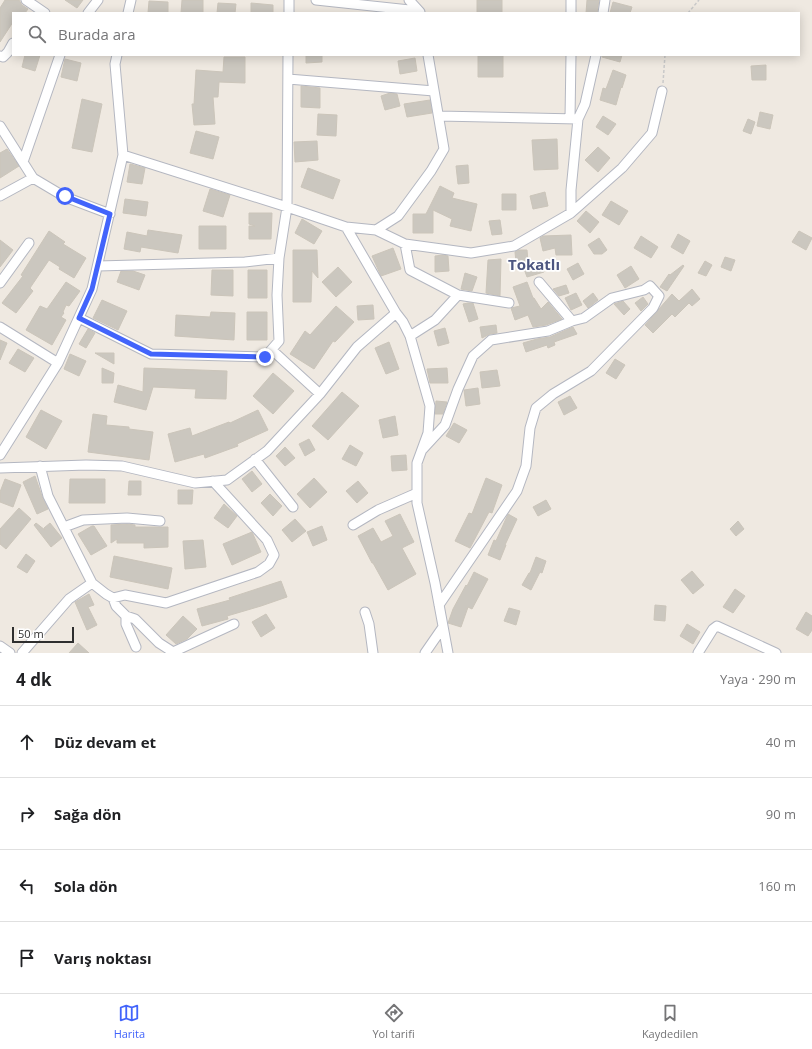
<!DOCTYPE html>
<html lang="tr">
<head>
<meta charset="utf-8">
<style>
  body { margin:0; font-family:"Open Sans",sans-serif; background:#f6f6f6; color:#202124 }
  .scale { position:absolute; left:12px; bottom:10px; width:62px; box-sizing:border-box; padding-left:4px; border:2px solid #2e2e2e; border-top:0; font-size:11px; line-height:14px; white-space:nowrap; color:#2e2e2e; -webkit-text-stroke:3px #fff; paint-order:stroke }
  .stop { position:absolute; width:12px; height:12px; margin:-9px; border:3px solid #4264fb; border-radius:50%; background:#fff }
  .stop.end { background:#4264fb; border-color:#fff; box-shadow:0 1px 4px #0008 }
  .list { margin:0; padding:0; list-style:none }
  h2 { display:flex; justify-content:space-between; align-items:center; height:52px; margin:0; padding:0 16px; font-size:17px }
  h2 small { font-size:13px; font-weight:400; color:#757577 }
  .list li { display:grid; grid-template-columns:26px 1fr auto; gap:12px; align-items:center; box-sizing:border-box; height:72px; padding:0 16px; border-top:1px solid #e0e0e0 }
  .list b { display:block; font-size:15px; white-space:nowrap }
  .list em { font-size:13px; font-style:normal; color:#757577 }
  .icon { flex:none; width:22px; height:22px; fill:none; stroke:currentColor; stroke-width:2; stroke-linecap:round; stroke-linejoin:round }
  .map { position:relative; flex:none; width:812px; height:653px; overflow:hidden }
  .search { position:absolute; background:#fff; box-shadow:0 2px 10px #0003; left:12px; right:12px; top:12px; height:44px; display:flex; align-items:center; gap:10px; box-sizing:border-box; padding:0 14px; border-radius:0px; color:#757577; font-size:15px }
  .sheet { height:340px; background:#fff }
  nav { display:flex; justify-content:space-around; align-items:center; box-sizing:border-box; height:56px; border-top:1px solid #e0e0e0; background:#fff; font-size:11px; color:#757577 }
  nav a { display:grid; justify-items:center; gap:2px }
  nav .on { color:#4264fb }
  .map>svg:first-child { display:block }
  .building { fill:#cbc7bf; stroke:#cbc5ba }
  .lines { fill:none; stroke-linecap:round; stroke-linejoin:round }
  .minor-casing { stroke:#b4b7c1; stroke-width:11 }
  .path { stroke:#c9c9c9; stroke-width:1.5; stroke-dasharray:3 2; stroke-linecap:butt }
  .minor { stroke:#fff; stroke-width:9 }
  .route { stroke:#4264fb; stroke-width:5 }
  .labels { text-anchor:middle; stroke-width:3.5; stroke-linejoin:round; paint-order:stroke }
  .quarter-label { font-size:15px; font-weight:bold; fill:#4d5680; stroke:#fff }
</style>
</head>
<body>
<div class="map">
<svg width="812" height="653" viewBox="0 0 812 653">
  <rect width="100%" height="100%" fill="#efe9e1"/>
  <path class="building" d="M5,0H19L22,5L28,9L25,13H13V22L0,42V8Z
    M65,0H83L77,8Z
    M182,0H203V13H181Z
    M477,0H502V13H477Z
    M587,0H599L597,13H586Z
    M149,1L168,2V13H148Z
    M613,2L632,7L630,13H610Z
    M218,3L236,4L235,13H217Z
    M251,3L273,5V13H251Z
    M25,55H40L35,71L22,67Z
    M306,55H322V62L306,63Z
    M478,55H503V77H478Z
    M603,55H622L620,62L602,57Z
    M224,57H245V83L219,82L218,97H213L215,124L194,125L192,104H194L196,70L223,72Z
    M415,58L417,71L400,74L398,61Z
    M65,59L81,63L77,81L61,77Z
    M766,65V80H752L751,66Z
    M613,70L626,75L622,88L621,87L616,105L600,100L603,88L606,89Z
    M301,86L320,88V108L301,107Z
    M390,93L397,94L400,106L385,110L381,96Z
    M82,99L102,104L92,152L72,148Z
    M430,100L432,113L407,117L404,104Z
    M760,112L773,115L770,129L757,126Z
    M318,114L337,115L336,136L317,135Z
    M603,116L616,124L608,135L596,127Z
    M748,119L755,122L751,134L743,131Z
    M196,131L219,137L213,159L190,153Z
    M557,139L558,169L534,170L532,140Z
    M317,141L318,160L295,162L294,142Z
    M598,147L610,158L598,172L585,160Z
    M7,149L19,166L0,178V153Z
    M130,164L145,168L142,184L127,182Z
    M468,165L469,183L458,184L456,166Z
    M308,168L340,180L333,199L301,187Z
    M440,186L454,193L452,198L477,204L471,231L450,226L452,219L433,210V233H413V214H426Z
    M210,189L230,195L223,217L203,211Z
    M545,192L548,206L533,209L530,196Z
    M502,194H516V210H502Z
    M125,199L148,202L146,216L123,213Z
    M611,201L628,211L619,225L602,215Z
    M586,211L599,222L590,233L577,221Z
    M249,213H272L271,239H249V226H255L249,224Z
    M302,219L322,231L314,244L295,233Z
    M500,220L502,234L492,235L489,221Z
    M199,226H226V249H199Z
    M148,230L182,235L178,253L141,247L140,252L124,249L127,232L147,236Z
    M49,231L65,242L63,244L86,258L74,278L59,269L60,267L49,260L30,288L33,291L16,313L2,303L23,276L21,275Z
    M799,231L812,238L806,250L792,242Z
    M678,234L690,241L683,254L671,247Z
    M571,235L572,255H556L555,248L543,251L540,238L543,236Z
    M641,236L658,247L651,258L634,248Z
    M599,238L607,250L602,254H594L588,245Z
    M0,240L13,250L0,267Z
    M393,248L401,269L381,276L372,256Z
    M293,250H317L318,278L312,271L311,302H293Z
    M518,250H527L528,262H516L515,252Z
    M443,255L448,256L449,271L435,272V256Z
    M725,257L735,260L731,271L721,267Z
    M501,259L500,296L486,293L488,260Z
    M540,261L544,272L527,277L523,266Z
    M705,261L712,265L706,276L698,273Z
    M578,263L584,274L573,280L567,269Z
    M683,265L684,266L667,291L660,287L669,274L670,275Z
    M631,266L639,279L625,288L617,275Z
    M338,267L352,282L336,297L322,282Z
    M212,270H233V296L211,295Z
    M248,270H267V298H248Z
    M121,271H133L145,275L139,290L117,282Z
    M465,273L477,277L472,291L461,289Z
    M66,282L80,291L69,306L66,305L63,312L64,313L61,317L66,320L52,345L26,330L40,306L47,309Z
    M527,282L533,298H534L541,309L548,302L562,319L546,325L533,327L528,315L515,320L511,308L520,306L513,287Z
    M566,285L569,293L559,296L553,289Z
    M692,289L700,299L692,306L689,303L675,317L672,314L653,333L645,325L672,294L679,301Z
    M576,293L582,305L571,310L565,298Z
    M593,293L598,300L588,308L583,301Z
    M643,297L648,304L641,311L635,303Z
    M102,300L127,311L118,330L93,318Z
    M623,301L630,309L624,315L614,304Z
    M468,303H473L478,319L469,322L463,304Z
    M373,305L374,319L358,320L357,306Z
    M336,306L354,322L335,342L333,341L314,369L290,354L305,331L310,335Z
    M211,312L235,313L234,340L175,336L176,315L210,317Z
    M247,312H267V340H247Z
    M496,325L497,333L490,334L482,338L480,327Z
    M573,327L577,334L554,342L555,345L548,348L547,345L526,352L523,343L537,339L550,337Z
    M445,328L449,343L438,346L434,331Z
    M88,329L95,333L86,348L79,344Z
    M0,340L7,343L0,360Z
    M389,342L399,369L386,374L375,348Z
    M18,349L34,358L25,372L9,363Z
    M95,353H114V364Z
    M70,354L86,361L79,376L64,369Z
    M615,359L625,365L616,379L606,373Z
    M102,368L114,373L113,383H102Z
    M144,368L227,371L226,399L195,398L196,389L153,387L146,410L114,402L118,385L143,392Z
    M447,368L448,383H430L427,369Z
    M497,370L500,386L482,388L480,372Z
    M273,373L294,391L273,414L253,396Z
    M478,388L480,404L466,406L464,390Z
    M342,392L359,406L328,440L312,426Z
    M570,396L577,408L564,415L558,402Z
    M436,401L447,402L443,414H435Z
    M41,410L62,421L46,449L26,437Z
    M258,410L268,430L237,444L238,446L205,458L204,454L175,462L168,434L190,428L192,436L229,422L230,423Z
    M93,414L107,416L106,425L129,427V429L153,432L149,460L88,452Z
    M395,416L398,435L383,438L379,420Z
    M454,423L467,430L459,443L446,436Z
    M309,439L315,450L305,456L299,444Z
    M350,445L363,453L356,466L342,459Z
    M285,447L295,458L285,466L276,456Z
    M406,455L407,470L392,471L391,456Z
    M252,471L262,484L252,492L242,479Z
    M35,476L43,499L48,509L37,514L23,482Z
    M314,478L327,492L310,508L297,494Z
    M486,478L502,485L492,513L489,512L470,548L455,541L469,513L472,514Z
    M5,479L21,485L13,507L0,502V492Z
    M70,479H105V503H69Z
    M129,481H141V495H128Z
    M358,481L368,493L357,503L346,491Z
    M178,490H193L192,504H178Z
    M270,494L282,506L273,516L261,503Z
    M546,500L551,509L538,516L533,507Z
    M224,504L237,516L228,528L214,518Z
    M19,508L31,519L6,549L0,544V529Z
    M400,514L414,542L402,548L416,574L388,590L373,563H372L358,536L373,528L381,542L393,536L385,521Z
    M508,514L517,519L505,545H506L500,560L488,555L494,540L496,541Z
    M295,519L306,531L292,542L282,530Z
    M738,521L744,529L736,536L730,529Z
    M36,523L45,530L44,528L50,523L62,538L51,547L34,525Z
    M127,524L135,525V527H168V547L144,548V543H117V539L111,543V525Z
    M92,526H94L107,546L91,555L78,534Z
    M322,526L327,540L313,546L307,532Z
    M252,532L261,552L232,565L223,544Z
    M203,540L206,567L185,569L183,541Z
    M26,554L35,561L27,573L17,567Z
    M114,556L172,568L168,589L110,577Z
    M536,557L546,561L542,573L540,572L531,590L522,585L529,573H530Z
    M692,571L704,585L693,594L681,580Z
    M474,572L488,579L472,609L468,607L461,627L448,623L453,609L466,585L467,586Z
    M281,581L287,597L261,606L227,616L228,619L202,626L197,609L230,600L229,598Z
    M735,589L745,596L733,613L723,607Z
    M89,594L94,605L88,607L97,625L87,630L75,602Z
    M655,605L666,606L665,621L654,620Z
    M509,608L520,611L516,625L504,621Z
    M806,612L812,616V630L808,636L796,629Z
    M266,614L275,628L261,637L252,622Z
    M183,616L197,629L187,639L176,644L166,635Z
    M687,624L700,632L693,644L680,636Z
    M78,643L89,653H69Z"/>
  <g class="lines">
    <g class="minor-casing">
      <path id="minor" d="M26,0L45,13
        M316,0L419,11
        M409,0L420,12
        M88,13L98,0
        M128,13L131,0
        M289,13V0
        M571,13V0
        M603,13L605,0
        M0,56L3,57L8,52L13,43
        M288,79L434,91
        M439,116L578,119
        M570,118L571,55
        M0,126L33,178L65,197L110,214
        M123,155L287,207L346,227L396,313L403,322L410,336L430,406L428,433L417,463V503L435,583L448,653
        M23,162L60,55
        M0,196L33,178
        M571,213L622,168L652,133L662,91
        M346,227L376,230L405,244L471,253L514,246L571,213V190L578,119L585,104L596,55
        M376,230L398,216L431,171L444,149L428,55
        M405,244L410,270L458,295L509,303
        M98,266L245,262L279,258L287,207L288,55
        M539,282L572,321
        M0,283L29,243
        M79,318L151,354L265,357L279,341L277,295L279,258
        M0,327L58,363
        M410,336L435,320L458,295
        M272,350L320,394
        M422,450L445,425L458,389L473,356L491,340L548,331L572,321L584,318L612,298L644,290L650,286L659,296L653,308L591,371L553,394L536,408L530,428L526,466L517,491L439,605
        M0,455L58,363L92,289L123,155L115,64L117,55
        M255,459L293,507
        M40,466L48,496L92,583L106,594L113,598L125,595L166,603L258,572L269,564L274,555L267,540L213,481
        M0,468L86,465L122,466L195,483L227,480L267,451L320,394L357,347L396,313
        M353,525L378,510L417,493
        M64,527L83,520L127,518L160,521
        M113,598L116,606L126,616L135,619L159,643L173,652L234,624
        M365,612L369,624L373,653
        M126,616V624L136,647
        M0,646L10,653
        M22,653L69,599L92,583
        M425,653L443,627
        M698,653L713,629L717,626L776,653"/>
    </g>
    <path class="path" d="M688,13L699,0
      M663,83L665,55"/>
    <use href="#minor" class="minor"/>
  </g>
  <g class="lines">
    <path class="route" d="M65,196L110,214L92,289L79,318L151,354L265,357"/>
  </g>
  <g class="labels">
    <g class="quarter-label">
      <text x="534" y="270">Tokatlı</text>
    </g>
  </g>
</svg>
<div class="scale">50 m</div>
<div class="stop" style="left:65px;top:196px"></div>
<div class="stop end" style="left:265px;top:357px"></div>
<div class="search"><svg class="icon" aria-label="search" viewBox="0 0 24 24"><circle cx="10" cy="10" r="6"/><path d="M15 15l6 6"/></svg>Burada ara</div>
</div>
<section class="sheet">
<h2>4 dk<small>Yaya · 290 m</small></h2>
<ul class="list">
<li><svg class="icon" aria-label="ahead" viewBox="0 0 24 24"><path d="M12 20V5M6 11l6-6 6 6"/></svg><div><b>Düz devam et</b></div><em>40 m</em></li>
<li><svg class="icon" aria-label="right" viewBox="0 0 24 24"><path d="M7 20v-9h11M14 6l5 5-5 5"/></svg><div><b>Sağa dön</b></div><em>90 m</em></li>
<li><svg class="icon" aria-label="left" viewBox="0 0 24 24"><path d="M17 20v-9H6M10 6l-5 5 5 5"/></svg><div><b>Sola dön</b></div><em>160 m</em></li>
<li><svg class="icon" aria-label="arrive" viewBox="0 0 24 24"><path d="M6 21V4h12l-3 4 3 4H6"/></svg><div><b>Varış noktası</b></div></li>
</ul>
</section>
<nav>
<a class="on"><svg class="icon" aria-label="map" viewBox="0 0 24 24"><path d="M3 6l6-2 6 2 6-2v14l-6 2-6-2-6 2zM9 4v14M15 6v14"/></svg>Harita</a>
<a><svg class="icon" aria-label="directions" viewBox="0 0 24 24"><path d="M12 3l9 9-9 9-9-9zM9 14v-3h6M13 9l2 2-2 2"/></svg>Yol tarifi</a>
<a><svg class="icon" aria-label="saved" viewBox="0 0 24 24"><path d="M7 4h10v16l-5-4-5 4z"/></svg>Kaydedilen</a>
</nav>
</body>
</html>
